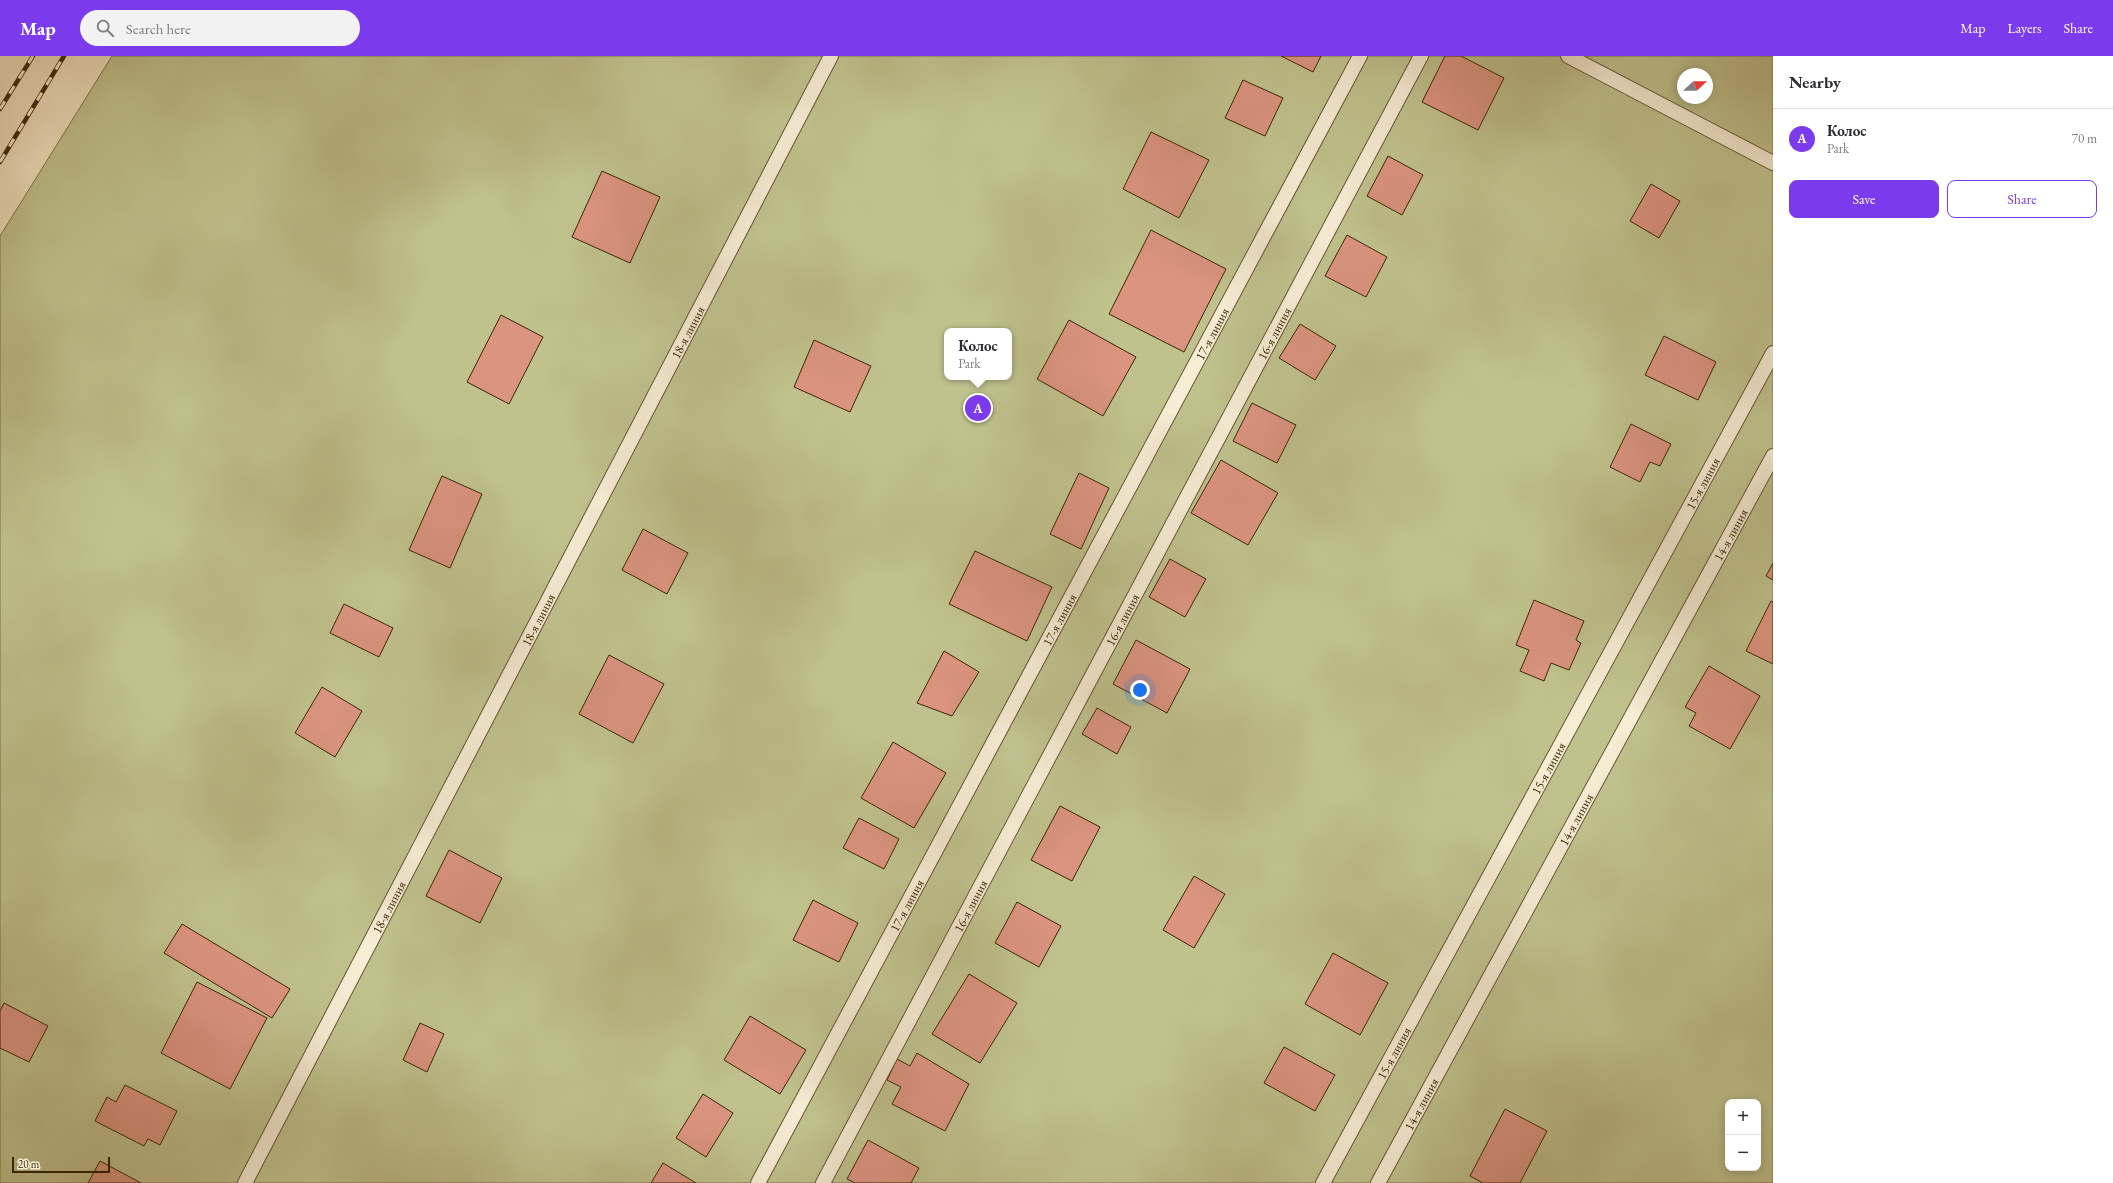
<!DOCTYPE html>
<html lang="en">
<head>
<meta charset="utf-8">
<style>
  body { margin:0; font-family:"EB Garamond",serif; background:#f2f2f3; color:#2b2b33 }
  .controls { position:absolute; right:12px; bottom:12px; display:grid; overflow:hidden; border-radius:8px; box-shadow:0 2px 10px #0003 }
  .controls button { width:36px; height:36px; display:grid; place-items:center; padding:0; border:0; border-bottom:1px solid #e1e1e2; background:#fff; color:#2b2b33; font:20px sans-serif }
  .compass { position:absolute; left:1677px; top:12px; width:36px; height:36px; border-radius:50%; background:#fff; box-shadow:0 2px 10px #0003; rotate:69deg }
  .scale { position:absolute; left:12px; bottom:10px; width:98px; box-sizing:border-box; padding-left:4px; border:2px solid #3b2605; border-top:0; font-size:11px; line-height:14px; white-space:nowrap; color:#3b2605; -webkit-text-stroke:3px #f6edd5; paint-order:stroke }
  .you { position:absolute; left:1140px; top:634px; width:14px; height:14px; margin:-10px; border:3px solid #fff; border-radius:50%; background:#1a73e8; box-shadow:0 0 0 6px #1a73e833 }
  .badge { display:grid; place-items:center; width:26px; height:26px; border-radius:50%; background:#7c3aed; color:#fff; font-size:13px; font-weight:700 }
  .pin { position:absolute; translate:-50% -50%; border:2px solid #fff; box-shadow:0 1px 4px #0006 }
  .popup { position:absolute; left:944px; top:272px; width:68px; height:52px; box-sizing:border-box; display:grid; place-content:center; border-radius:8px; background:#fff; filter:drop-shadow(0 1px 3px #0005); font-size:13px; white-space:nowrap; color:#7c7c81 }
  .popup b { font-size:15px; color:#2b2b33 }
  .popup::after { content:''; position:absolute; left:50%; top:100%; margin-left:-8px; border:8px solid transparent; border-top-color:#fff }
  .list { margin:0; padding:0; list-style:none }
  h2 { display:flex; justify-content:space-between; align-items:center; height:52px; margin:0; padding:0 16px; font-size:17px }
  h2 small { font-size:13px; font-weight:400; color:#7c7c81 }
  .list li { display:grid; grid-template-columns:26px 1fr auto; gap:12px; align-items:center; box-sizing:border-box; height:60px; padding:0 16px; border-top:1px solid #e1e1e2 }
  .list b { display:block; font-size:15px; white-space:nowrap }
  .list p { margin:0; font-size:13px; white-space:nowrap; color:#7c7c81 }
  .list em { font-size:13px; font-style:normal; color:#7c7c81 }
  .actions { display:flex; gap:8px; padding:12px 16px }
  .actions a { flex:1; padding:9px 0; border:1px solid #7c3aed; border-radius:8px; text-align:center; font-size:14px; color:#7c3aed }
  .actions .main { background:#7c3aed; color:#fff }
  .icon { flex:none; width:22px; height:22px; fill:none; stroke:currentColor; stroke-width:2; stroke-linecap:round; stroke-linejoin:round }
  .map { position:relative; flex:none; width:1773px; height:1127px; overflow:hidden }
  header { display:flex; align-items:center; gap:24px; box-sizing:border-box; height:56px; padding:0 20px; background:#7c3aed; color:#fff }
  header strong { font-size:19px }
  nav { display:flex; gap:22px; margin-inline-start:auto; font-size:14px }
  .search { width:280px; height:36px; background:#f2f2f3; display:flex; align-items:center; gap:10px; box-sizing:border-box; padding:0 14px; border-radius:22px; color:#7c7c81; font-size:15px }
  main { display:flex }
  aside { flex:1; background:#fff }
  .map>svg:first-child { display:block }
  .green { fill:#c0c28e; stroke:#7e744a; fill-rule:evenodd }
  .building { fill:#db9480; stroke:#3b2605 }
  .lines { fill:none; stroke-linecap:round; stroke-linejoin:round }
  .service-casing { stroke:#685534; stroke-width:16 }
  .service { stroke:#f6edd5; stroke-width:14 }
  .rail-casing { stroke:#3b2605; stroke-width:4.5 }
  .rail { stroke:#f6edd5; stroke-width:3; stroke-dasharray:9; stroke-linecap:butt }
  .labels { text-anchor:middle; stroke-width:3; stroke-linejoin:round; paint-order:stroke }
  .street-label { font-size:13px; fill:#3b2605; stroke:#f6edd5 }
</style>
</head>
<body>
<header>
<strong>Map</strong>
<div class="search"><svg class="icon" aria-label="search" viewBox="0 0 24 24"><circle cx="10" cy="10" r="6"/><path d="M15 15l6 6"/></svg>Search here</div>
<nav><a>Map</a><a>Layers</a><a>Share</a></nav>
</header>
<main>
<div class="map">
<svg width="1773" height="1127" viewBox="0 0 1773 1127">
  <rect width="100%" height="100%" fill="#f1e3bf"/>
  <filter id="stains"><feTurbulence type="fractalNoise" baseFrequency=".005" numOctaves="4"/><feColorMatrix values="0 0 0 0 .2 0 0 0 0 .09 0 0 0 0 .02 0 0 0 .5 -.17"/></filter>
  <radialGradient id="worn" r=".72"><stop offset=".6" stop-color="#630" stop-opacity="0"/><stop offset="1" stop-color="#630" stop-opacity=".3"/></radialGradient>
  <path class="green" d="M112,0H1773V1127H0V180ZM1683,18H1707V42H1683ZM947,275H1009V321H947ZM1728,1046H1758V1112H1728Z"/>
  <path class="building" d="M1281,0H1321L1313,16Z
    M1445,0H1461L1504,22L1478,74L1422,46Z
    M1243,24L1283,42L1265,80L1225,62Z
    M1151,76L1209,104L1179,162L1123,133Z
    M1388,100L1423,119L1402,159L1367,140Z
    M602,115L660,141L630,207L572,181Z
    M1651,128L1680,145L1659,182L1630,165Z
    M1151,174L1226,213L1184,296L1109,258Z
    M1347,179L1387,201L1366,241L1325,220Z
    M501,259L543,281L509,348L467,326Z
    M1069,264L1136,301L1103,360L1037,323Z
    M1300,268L1336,290L1315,324L1279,302Z
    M1664,280L1716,306L1698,344L1645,319Z
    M814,284L871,310L850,356L794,331Z
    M1252,347L1296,369L1277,407L1233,385Z
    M1631,368L1671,388L1660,410L1650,406L1640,426L1610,411Z
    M1221,404L1278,437L1248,489L1191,457Z
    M1079,417L1109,432L1081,493L1050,478Z
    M442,420L482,438L450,512L409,494Z
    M643,473L688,497L667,538L622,514Z
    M975,495L1052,531L1027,585L949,548Z
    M1170,503L1206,523L1185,561L1149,541Z
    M1773,507V524L1766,520Z
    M1534,544L1584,565L1576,584L1581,587L1569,614L1551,607L1544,625L1520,615L1529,594L1516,589Z
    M1771,545L1773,546V608L1746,595Z
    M344,548L393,572L379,601L330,577Z
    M1136,584L1190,613L1167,657L1113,628Z
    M944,595L979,616L952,660L917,647Z
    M609,599L664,628L633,687L579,658Z
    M1709,610L1760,640L1730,693L1689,670L1696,657L1685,651Z
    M322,631L362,655L335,701L295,677Z
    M1097,652L1131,671L1117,698L1082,678Z
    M893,686L946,717L914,772L861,742Z
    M1060,750L1100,771L1072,825L1031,804Z
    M859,762L899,783L884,813L843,792Z
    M449,794L502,822L480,867L426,840Z
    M1194,820L1225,838L1194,892L1163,874Z
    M813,844L858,867L839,906L793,884Z
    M1017,846L1061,870L1039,911L995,887Z
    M182,868L290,933L272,962L164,897Z
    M1333,897L1388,927L1360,979L1305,948Z
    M969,918L1017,947L980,1007L932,978Z
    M197,926L267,962L230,1033L161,997Z
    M4,947L48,970L29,1006L0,992V955Z
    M750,960L806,994L780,1038L724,1004Z
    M420,967L444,978L427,1016L403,1004Z
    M1284,991L1335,1019L1315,1055L1264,1027Z
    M917,997L969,1028L945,1075L892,1048L901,1031L887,1024L897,1003L910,1010Z
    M125,1029L177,1055L160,1089L148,1083L144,1090L95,1065L107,1041L116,1046Z
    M703,1038L733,1057L706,1101L676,1082Z
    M1505,1053L1547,1075L1520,1127H1483L1470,1120Z
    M868,1084L919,1112L911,1127H855L847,1123Z
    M100,1105L141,1127H88Z
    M663,1107L696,1127H651Z"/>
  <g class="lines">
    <g class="service-casing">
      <g id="service">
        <path d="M1568,0L1773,107"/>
        <path id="s1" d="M245,1127L831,0"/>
        <path id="s2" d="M758,1127L1360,0"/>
        <path id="s3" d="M823,1127L1421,0"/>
        <path id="s4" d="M1323,1127L1773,297"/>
        <path id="s5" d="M1378,1127L1773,400"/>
      </g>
    </g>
    <use href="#service" class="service"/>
    <g class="rail-casing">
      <path id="rail" d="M0,53L33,0
        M0,106L64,0"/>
    </g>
    <use href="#rail" class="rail"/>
  </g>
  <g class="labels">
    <g class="street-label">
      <text dy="5" stroke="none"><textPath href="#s1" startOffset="959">18-я линия</textPath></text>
      <text dy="5" stroke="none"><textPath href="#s3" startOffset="962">16-я линия</textPath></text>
      <text dy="5" stroke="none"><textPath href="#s2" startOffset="963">17-я линия</textPath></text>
      <text dy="5" stroke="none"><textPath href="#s4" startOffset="796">15-я линия</textPath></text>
      <text dy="5" stroke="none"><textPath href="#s5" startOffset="738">14-я линия</textPath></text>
      <text dy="5" stroke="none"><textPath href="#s1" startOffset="635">18-я линия</textPath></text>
      <text dy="5" stroke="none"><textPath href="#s2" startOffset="639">17-я линия</textPath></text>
      <text dy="5" stroke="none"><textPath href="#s3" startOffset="638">16-я линия</textPath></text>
      <text dy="5" stroke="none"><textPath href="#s4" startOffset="472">15-я линия</textPath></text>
      <text dy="5" stroke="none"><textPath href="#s5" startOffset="414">14-я линия</textPath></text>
      <text dy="5" stroke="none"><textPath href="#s2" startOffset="315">17-я линия</textPath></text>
      <text dy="5" stroke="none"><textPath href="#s3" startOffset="314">16-я линия</textPath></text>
      <text dy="5" stroke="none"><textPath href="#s1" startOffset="311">18-я линия</textPath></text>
      <text dy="5" stroke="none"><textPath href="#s4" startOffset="148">15-я линия</textPath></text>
      <text dy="5" stroke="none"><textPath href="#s5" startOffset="90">14-я линия</textPath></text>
    </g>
  </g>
  <rect width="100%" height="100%" filter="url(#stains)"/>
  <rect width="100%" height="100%" fill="url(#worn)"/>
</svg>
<div class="controls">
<button>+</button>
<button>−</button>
</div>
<svg class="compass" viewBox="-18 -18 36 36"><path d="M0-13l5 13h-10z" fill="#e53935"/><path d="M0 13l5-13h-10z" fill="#7c7c81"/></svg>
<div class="scale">20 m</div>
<div class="you"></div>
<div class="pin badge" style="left:978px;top:352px">A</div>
<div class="popup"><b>Колос</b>Park</div>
</div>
<aside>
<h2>Nearby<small></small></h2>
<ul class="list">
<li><span class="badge">A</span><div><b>Колос</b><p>Park</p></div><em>70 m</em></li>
</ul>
<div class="actions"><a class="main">Save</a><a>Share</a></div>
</aside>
</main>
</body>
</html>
